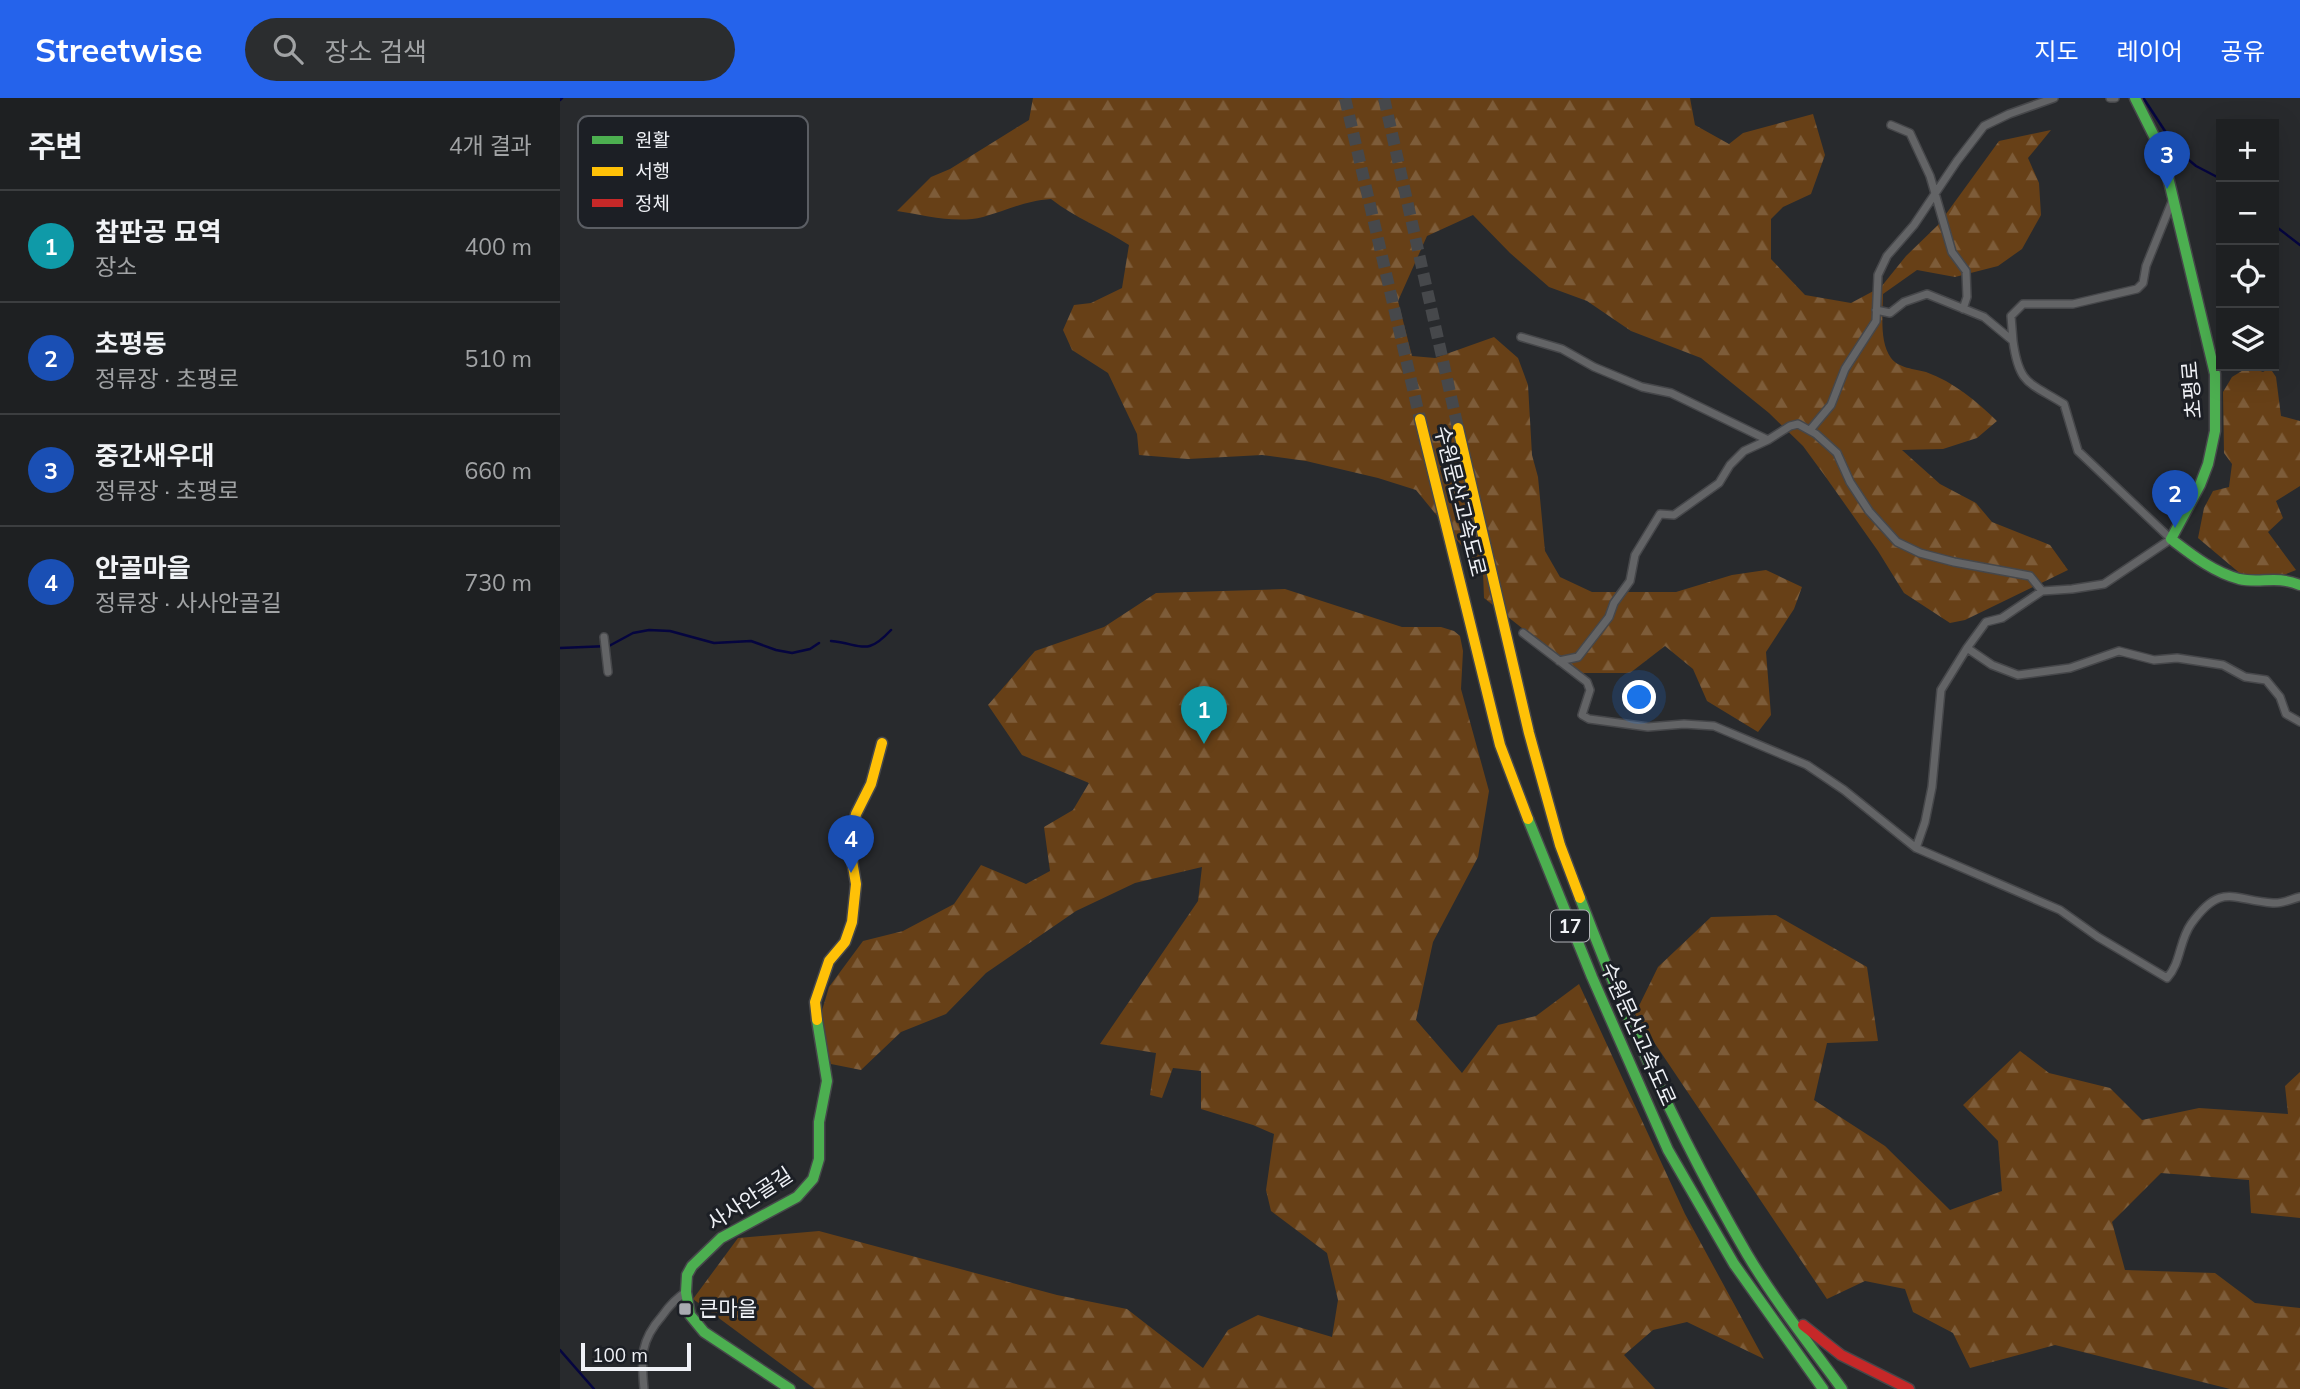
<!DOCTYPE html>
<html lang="ko">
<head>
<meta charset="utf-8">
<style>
  body { margin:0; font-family:Mulish,"Noto Sans KR",sans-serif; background:#2b2d2f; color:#f1f3f6 }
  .controls { position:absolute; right:21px; top:21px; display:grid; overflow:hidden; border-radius:0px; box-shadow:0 7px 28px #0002 }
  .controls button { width:63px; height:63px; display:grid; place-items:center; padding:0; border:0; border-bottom:2px solid #3c3e40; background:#1e2022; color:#f1f3f6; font:35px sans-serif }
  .scale { position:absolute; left:21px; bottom:18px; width:110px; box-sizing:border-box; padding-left:7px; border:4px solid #eff1f6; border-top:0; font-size:19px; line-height:24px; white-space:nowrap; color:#eff1f6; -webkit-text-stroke:5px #1c1f25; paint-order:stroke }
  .you { position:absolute; left:1080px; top:600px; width:24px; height:24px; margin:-18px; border:5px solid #fff; border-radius:50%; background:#1a73e8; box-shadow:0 0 0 10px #1a73e833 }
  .badge { display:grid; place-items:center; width:46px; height:46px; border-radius:50%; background:#2563eb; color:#fff; font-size:23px; font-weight:700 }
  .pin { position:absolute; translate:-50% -58px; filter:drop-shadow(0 2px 4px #0008) }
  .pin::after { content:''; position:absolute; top:37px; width:24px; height:21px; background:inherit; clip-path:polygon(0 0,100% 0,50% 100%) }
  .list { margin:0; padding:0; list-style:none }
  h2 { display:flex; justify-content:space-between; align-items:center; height:91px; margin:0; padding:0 28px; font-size:30px }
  h2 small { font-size:23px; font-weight:400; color:#a1a3a5 }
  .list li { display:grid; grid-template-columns:46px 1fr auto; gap:21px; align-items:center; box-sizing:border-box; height:112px; padding:0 28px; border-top:2px solid #3c3e40 }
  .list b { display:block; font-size:26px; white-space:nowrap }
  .list p { margin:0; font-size:23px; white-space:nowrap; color:#a1a3a5 }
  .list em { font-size:23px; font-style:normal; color:#a1a3a5 }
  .icon { flex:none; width:38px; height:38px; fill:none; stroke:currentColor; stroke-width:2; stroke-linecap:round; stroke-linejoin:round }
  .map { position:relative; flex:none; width:1740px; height:1291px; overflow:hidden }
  header { display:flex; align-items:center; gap:42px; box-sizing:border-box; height:98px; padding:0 35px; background:#2563eb; color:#fff }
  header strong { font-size:33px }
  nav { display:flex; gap:38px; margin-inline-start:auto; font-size:24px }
  .search { width:490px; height:63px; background:#2b2d2f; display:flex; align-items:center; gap:18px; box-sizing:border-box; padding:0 24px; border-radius:38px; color:#a1a3a5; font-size:26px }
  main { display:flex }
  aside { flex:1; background:#1e2022 }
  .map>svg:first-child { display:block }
  .forest { fill:url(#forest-firs) }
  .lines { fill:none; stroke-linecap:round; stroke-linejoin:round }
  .stream { stroke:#05053f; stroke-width:2.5 }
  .highway-tunnel { stroke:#46484b; stroke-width:12; stroke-dasharray:12 6; stroke-linecap:butt }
  .street-casing { stroke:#46474a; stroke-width:10 }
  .fast-casing { stroke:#46474a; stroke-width:13 }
  .slow-casing { stroke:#46474a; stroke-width:13 }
  .jam-casing { stroke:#46474a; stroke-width:13 }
  .street { stroke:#636466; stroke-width:7 }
  .fast { stroke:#4caf50; stroke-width:10 }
  .slow { stroke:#ffc107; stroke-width:10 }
  .jam { stroke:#c62828; stroke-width:10 }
  .poi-dot { fill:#a9abb0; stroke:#1c1f25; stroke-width:2.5 }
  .labels { text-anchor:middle; stroke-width:6; stroke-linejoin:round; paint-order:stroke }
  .shield { fill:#1c1f25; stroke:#b0b2b7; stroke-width:2 }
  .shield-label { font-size:19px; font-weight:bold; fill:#eff1f6 }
  .street-label { font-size:21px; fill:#eff1f6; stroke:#1c1f25 }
  .poi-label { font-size:21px; fill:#eff1f6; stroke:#1c1f25; text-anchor:start }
  .key { fill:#1c1f25; stroke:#5b5e64; stroke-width:2 }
  .key-label { font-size:19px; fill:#eff1f6 }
</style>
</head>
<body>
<header>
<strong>Streetwise</strong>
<div class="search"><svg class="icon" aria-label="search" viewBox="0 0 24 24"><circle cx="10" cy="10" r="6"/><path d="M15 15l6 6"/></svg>장소 검색</div>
<nav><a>지도</a><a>레이어</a><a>공유</a></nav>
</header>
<main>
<aside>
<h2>주변<small>4개 결과</small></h2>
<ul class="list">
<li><span class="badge" style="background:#0f9aa8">1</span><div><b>참판공 묘역</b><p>장소</p></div><em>400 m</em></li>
<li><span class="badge" style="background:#1a4fb4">2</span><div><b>초평동</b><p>정류장 · 초평로</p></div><em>510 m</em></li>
<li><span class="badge" style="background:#1a4fb4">3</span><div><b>중간새우대</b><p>정류장 · 초평로</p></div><em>660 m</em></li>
<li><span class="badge" style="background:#1a4fb4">4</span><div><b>안골마을</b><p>정류장 · 사사안골길</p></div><em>730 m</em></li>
</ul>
</aside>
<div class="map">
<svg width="1740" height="1291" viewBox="0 0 1740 1291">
  <defs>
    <pattern id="forest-firs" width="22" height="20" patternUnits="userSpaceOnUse" patternTransform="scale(1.75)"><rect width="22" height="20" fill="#674017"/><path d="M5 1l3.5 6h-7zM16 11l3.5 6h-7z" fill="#7d5c39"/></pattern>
  </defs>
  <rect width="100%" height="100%" fill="#282a2d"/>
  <path class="forest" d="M473,0H1130L1135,27L1169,46L1183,35L1253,16L1265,57L1251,96L1223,109L1211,121V161L1245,197L1291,205L1321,189L1346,158L1378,127L1439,43L1491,32L1468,60L1479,85L1481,117L1462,151L1438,168L1395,179L1357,172L1323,196C1323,216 1319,243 1331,260C1338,270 1355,271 1366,274C1394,284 1416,303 1437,323L1417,340L1383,351L1342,352L1380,386L1416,405L1432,424L1490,447L1508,472L1405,522L1390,525L1344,495L1318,453L1265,378L1243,348L1209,315L1141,260L1071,233L1027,203L989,189L950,155L913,117L867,138L838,203L852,258L875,260L934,239L958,260L968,287L972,357L978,379L985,453L1000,479L1032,494H1116L1172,477L1206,472L1242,489L1234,511L1206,554L1211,617L1198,634L1147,603L1133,571L1105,548L1070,575H1019L924,500L923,474L856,392L818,380L746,363L702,357L628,361L579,357L577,336L548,275L512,252L503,232L514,207L531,205L562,190L569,147C543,130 515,120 491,101C464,103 448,112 423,119C396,126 364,117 337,113L371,79L390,71L469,22Z
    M1710,270L1716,279L1721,318L1740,323V388L1716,403L1723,420L1708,434L1736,472L1721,478L1682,477L1638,440L1644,410L1653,393L1669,389L1672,366L1664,355L1663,294L1672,279L1685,271H1695L1703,274Z
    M725,491L842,529H881L894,533L900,538L903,553L901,591L929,693L918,759L873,844L856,922L902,975L938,927L976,918L1019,886L1125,1116L1204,1261L1127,1224L1093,1232L1064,1257L1095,1291H255L133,1201L178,1140L259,1133L497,1197L567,1211L643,1270L668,1232L698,1217L772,1239L778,1202L767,1155L711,1113L706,1092L714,1036L693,1027L641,1011V973L613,970L602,1000L590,997L596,955L540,946L638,803L642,769L575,785L516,813L426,875L386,916L341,934L301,972L271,966L258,926L269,889L303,843L343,833L394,806L421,767L466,786L490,773L484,729L513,712L529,685L462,657L428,607L475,553L544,529L596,495Z
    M1216,817L1307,869L1318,943L1267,945L1254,1002L1325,1048L1390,1112L1442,1093L1438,1043L1403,1007L1460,953L1489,975L1550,990L1582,1022L1639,1010L1728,1016L1725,988L1740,974V1120L1691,1115L1689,1082L1601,1075L1552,1124L1565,1172L1655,1175L1695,1205L1740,1210V1291H1670L1495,1247L1410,1270L1393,1235L1353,1214L1345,1191L1305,1183L1267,1201L1075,916L1098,869L1151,819Z"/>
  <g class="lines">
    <path class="stream" d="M1584,1L1618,53L1636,68L1661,81
      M0,2L2,0
      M1714,127L1740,147
      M271,543C302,546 306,559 331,532
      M0,550L49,548L73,535L89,532L110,533L154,545L191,543L216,552L232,555L250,551L259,545
      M0,1252L34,1291"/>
    <path class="highway-tunnel" d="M785,0L860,321
      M824,0L898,330"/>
    <g class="street-casing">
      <path id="street" d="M1550,0H1555
        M1331,27L1350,35L1370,78L1392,154L1406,173L1407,199L1403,211
        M1316,212L1330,215L1344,204L1367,196L1424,219L1453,243L1451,218L1463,206H1513L1577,191L1583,185L1586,168L1613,101
        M961,239L1002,251L1034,269L1082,289L1111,295L1208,342
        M1453,243C1459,287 1469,284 1504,306L1518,353L1611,441L1544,486L1512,491L1482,493L1442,520L1426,524L1407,550L1432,567L1458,577L1510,570L1559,553L1594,562L1617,560L1663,567L1685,579L1706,582L1720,599L1726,616L1740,624
        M1250,332L1271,307L1285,271L1316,223L1318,177L1327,158L1354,127L1397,63L1424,28L1449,16L1494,0
        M963,535L1027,584L1030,592L1022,617L1029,621L1088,629L1124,626L1154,628L1247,667L1284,692L1356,750L1500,812L1538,839L1607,880C1621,865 1619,843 1631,826C1661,784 1672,802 1713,805C1722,806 1731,801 1740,799
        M44,539L48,574
        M999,563L1018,559L1049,519L1054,505L1070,483L1075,457L1100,416L1114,417L1159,385L1170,367L1184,353L1208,342L1230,328L1238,326L1256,336L1277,355L1290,384L1309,413L1337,444L1360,455L1394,464L1470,478L1482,493
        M1356,750L1365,724L1372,689L1381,592L1407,550
        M84,1291C81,1259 80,1243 102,1218C109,1208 116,1200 126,1194"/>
    </g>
    <g class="fast-casing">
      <path id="fast" d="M1575,0L1602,54L1655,276V333L1648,366L1640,387L1611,441C1632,457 1653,474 1679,481C1701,486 1715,477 1740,487
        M968,721L1032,879L1108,1052L1174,1166L1263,1291
        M1020,800C1066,922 1121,1043 1187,1156C1215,1203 1250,1247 1282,1291
        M230,1291L144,1234L130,1217L126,1194L127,1177L132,1168L161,1140L237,1099L253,1081L259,1061V1024L267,983L257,922"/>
    </g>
    <g class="slow-casing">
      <path id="slow" d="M860,321L940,647L968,721
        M898,330L969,635L1000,747L1020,800
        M257,922L255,904L269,863L285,844L292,824L296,786L289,745L296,716L311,686L322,645"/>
    </g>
    <g class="jam-casing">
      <path id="jam" d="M1243,1227L1281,1257L1349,1291"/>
    </g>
    <use href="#street" class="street"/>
    <use href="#fast" class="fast"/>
    <use href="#slow" class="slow"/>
    <use href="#jam" class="jam"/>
  </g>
  <rect class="poi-dot" x="118" y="1204" width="14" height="14" rx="3.5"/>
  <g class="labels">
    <rect class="shield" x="991" y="812.5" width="38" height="31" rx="5"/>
    <g class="shield-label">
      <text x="1010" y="835">17</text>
    </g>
    <g class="street-label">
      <text transform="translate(1632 292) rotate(-95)" y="7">초평로</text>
      <text transform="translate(900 403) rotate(76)" y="7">수원문산고속도로</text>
      <text transform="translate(1078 936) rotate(66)" y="7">수원문산고속도로</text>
      <text transform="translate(190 1101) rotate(-33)" y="7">사사안골길</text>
    </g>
    <g class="poi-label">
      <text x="139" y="1218">큰마을</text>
    </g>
  </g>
  <rect x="18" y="18" width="230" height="112" rx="10" class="key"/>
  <rect x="32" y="38" width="31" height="8" fill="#4caf50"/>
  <rect x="32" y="69" width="31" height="9" fill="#ffc107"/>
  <rect x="32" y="101" width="31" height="8" fill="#c62828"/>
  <g class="key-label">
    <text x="75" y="49">원활</text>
    <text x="75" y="80">서행</text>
    <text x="75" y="112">정체</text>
  </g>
</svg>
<div class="controls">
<button>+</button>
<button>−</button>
<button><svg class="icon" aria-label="locate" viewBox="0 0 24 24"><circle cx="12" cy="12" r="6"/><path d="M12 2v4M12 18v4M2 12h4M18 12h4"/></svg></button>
<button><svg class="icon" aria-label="layers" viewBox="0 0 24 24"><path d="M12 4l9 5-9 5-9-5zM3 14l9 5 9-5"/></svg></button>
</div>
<div class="scale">100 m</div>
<div class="you"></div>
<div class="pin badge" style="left:644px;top:646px;background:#0f9aa8">1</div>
<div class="pin badge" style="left:1615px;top:430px;background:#1a4fb4">2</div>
<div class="pin badge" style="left:1607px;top:91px;background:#1a4fb4">3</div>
<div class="pin badge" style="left:291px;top:775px;background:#1a4fb4">4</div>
</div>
</main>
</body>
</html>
